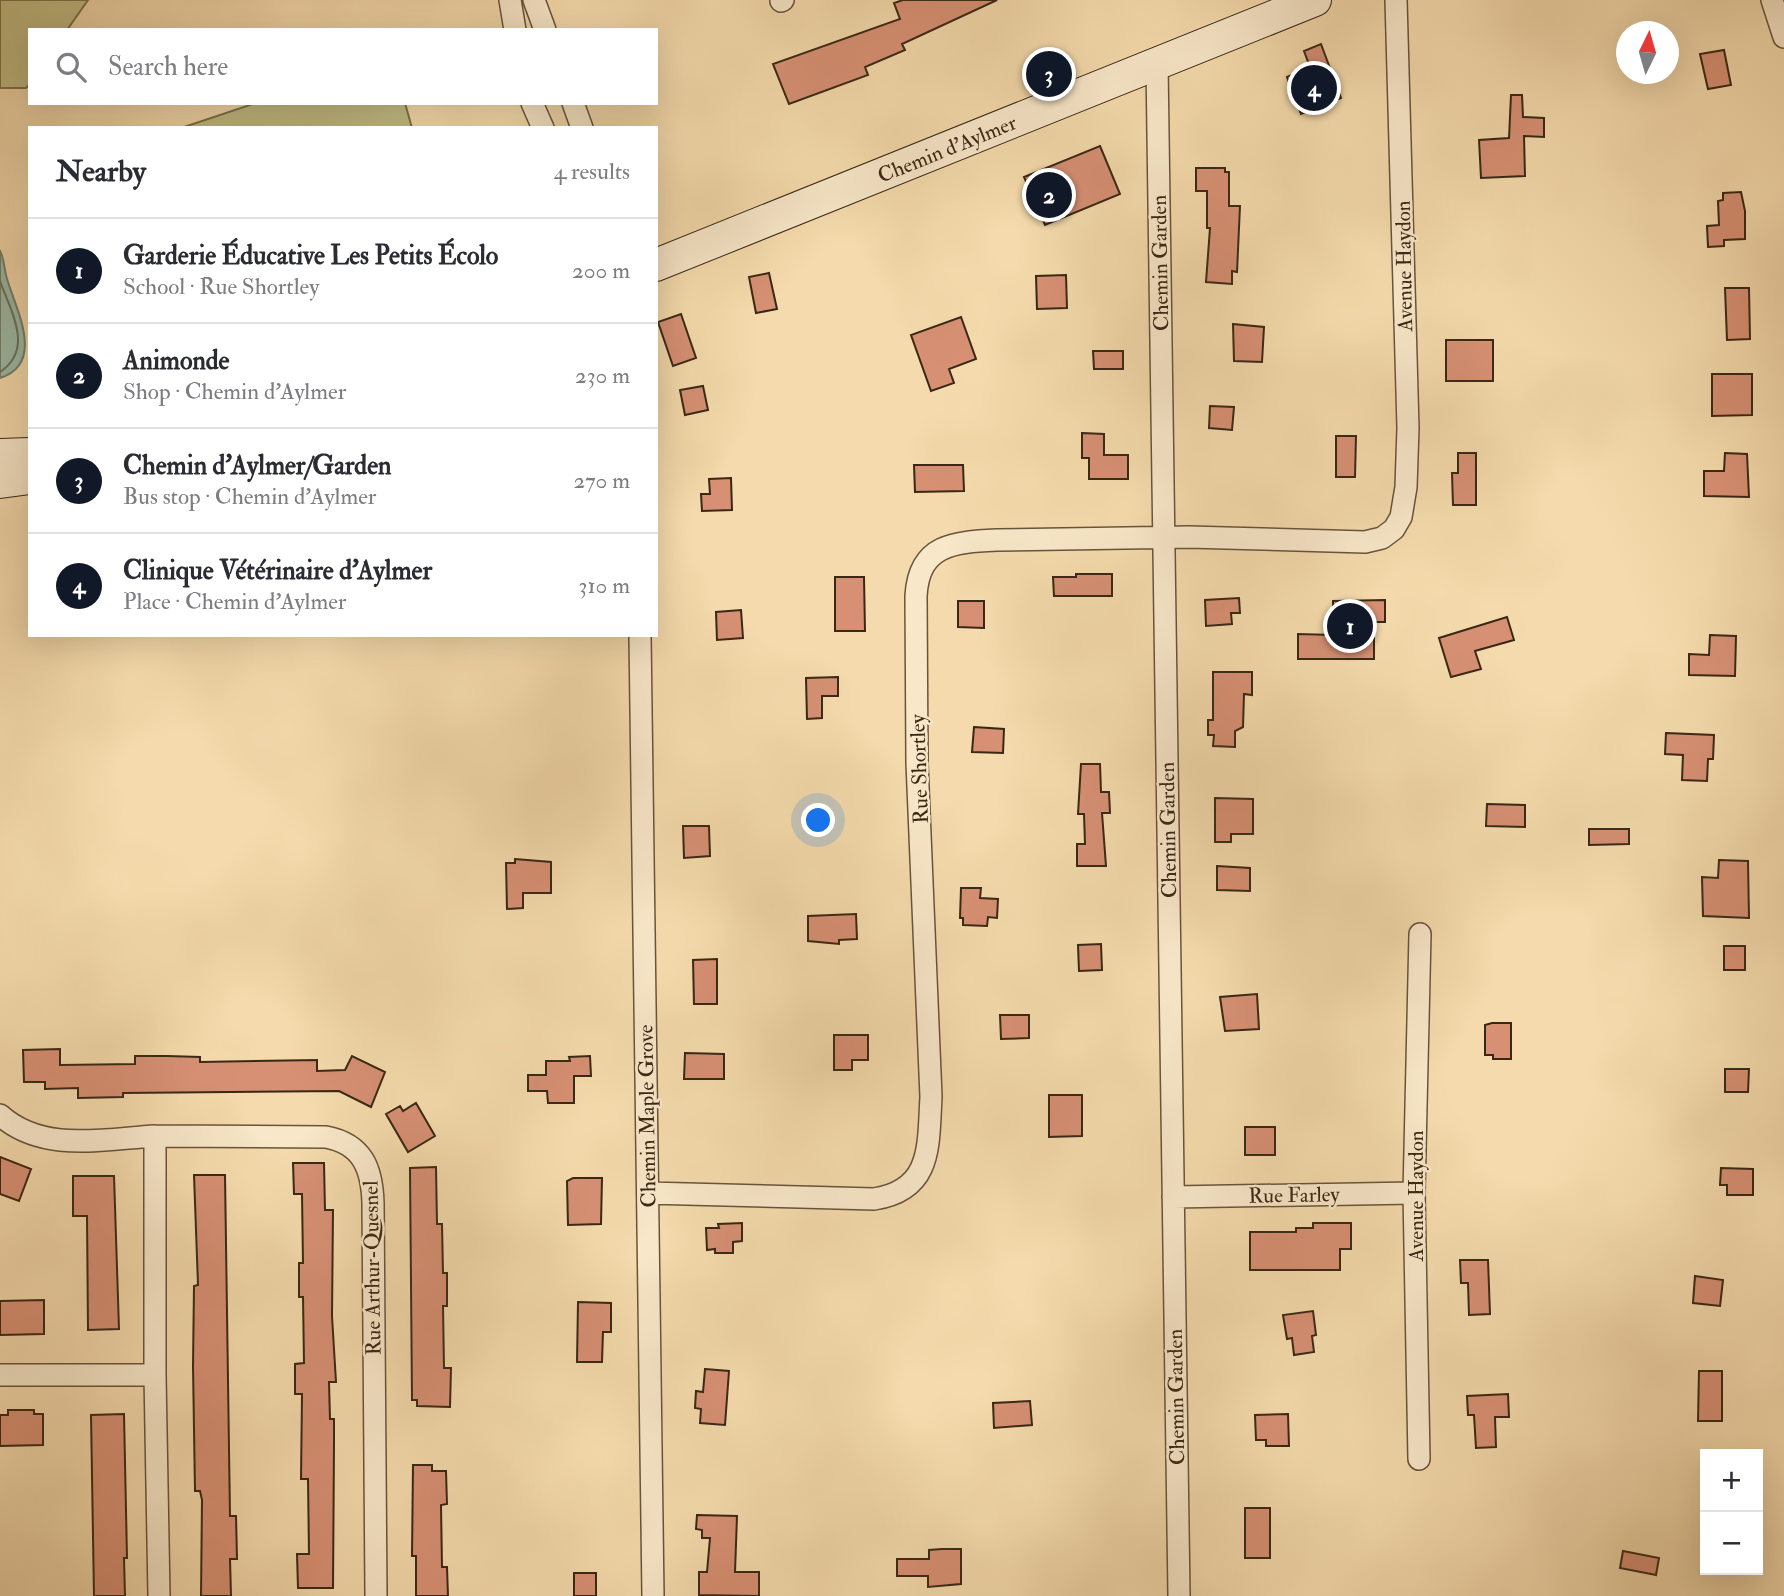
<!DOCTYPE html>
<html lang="en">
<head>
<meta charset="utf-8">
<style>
  body { margin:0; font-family:"IM FELL Double Pica",serif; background:#f7f7f7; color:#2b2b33 }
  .controls { position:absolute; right:21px; bottom:21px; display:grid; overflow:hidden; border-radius:0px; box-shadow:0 7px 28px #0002 }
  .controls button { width:63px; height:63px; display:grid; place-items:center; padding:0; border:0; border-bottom:2px solid #e1e1e2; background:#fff; color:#2b2b33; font:35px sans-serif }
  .compass { position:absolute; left:1616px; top:21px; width:63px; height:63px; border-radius:50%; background:#fff; box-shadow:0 7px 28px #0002; rotate:5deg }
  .you { position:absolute; left:819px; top:821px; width:24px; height:24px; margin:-18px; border:5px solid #fff; border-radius:50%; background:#1a73e8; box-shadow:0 0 0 10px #1a73e833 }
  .badge { display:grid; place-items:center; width:46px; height:46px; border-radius:50%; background:#111827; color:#fff; font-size:23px; font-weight:700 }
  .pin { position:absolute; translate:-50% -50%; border:4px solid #fff; box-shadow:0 2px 7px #0006 }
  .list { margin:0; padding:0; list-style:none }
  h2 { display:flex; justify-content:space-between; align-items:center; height:91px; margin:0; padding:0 28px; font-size:30px }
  h2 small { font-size:23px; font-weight:400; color:#7c7c81 }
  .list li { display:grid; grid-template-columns:46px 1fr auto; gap:21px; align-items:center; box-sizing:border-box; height:105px; padding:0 28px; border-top:2px solid #e1e1e2 }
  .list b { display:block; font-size:26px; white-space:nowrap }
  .list p { margin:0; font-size:23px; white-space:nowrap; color:#7c7c81 }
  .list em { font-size:23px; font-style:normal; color:#7c7c81 }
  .icon { flex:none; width:38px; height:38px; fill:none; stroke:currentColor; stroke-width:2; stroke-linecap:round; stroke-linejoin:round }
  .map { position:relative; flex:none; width:1784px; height:1596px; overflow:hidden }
  .search { position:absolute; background:#fff; box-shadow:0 7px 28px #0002; left:28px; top:28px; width:630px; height:77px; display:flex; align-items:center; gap:18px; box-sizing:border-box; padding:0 24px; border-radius:0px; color:#7c7c81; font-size:26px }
  .panel { position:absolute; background:#fff; box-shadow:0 7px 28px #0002; left:28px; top:126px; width:630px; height:511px; border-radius:0px }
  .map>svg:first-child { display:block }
  .green { fill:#c2bd85; stroke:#7e724d; stroke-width:2 }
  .water { fill:#9cbba8; stroke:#74806d; stroke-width:2 }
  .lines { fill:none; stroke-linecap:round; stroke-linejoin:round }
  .shore { stroke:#6a725e; stroke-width:2 }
  .building { fill:#d79074; stroke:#392815; stroke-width:2 }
  .minor-casing { stroke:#68543b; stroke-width:24 }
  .secondary-casing { stroke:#392815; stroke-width:34 }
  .minor { stroke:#f8e7c9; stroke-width:21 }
  .secondary { stroke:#f8e7c9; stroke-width:32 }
  .labels { text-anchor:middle; stroke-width:5; stroke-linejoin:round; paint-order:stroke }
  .street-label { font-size:21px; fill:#392815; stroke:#f8e7c9 }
</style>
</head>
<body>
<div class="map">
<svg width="1784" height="1596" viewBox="0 0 1784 1596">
  <rect width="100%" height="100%" fill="#f4daac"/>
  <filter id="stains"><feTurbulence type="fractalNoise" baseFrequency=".00286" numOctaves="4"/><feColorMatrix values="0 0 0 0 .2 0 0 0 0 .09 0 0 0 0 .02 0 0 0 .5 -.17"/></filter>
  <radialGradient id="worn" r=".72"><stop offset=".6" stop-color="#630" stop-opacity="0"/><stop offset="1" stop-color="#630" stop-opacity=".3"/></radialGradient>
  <path class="green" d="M0,0H88L67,30H30V84L26,88H0Z
    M256,103H405L412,128H181Z"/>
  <path class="water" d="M0,251C5,260 4,272 8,282C17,311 45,364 0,378Z"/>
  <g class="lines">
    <path class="shore" d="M0,281C10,310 35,349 0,372"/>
  </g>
  <path class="building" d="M903,0H997L902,44L905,50L865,67L868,75L789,104L773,64L900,19L894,3Z
    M1321,44L1341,98L1301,114L1287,77L1310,67L1304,51Z
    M1724,50L1731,85L1708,89L1700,54Z
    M1511,95H1522L1523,117L1544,118V137L1524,136L1525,176L1481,178L1479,140L1509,138Z
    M1100,146L1120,194L1045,225L1024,177Z
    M1196,168H1225V172H1229V206H1240L1237,272L1232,271V284L1206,282L1210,228H1207V191H1196Z
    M1741,192L1745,211V239L1724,240V246L1708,247L1707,226L1719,225L1718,201L1723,200V193Z
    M769,273L777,309L756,313L749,277Z
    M1066,275L1067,308L1037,309L1036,276Z
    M1725,288H1749L1750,339L1727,340Z
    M681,314L696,358L673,366L658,322Z
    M961,317L976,359L949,369L954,383L931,391L911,335Z
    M1233,324L1264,327L1262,362L1234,361Z
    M1446,340H1493V381H1446Z
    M1093,351H1123V369H1094Z
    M1712,374H1752V415L1712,416Z
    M703,386L708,410L685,415L680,390Z
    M1210,406L1234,407L1232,430L1209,428Z
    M1082,433L1104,434V455H1128V479H1089V458H1082Z
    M1336,436H1356L1355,477H1336Z
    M1458,453H1476V505H1453L1452,473H1458Z
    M1725,453L1747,454L1749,497L1704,496V471H1724Z
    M914,465H963L964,491L915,492Z
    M731,478L732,510L702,511L701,494H710L709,479Z
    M1076,574H1112V596H1054L1053,577H1076Z
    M835,577H864L865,631H835Z
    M1239,598L1240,613H1231L1232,624L1206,626L1205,600Z
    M1385,600V622H1374V659H1298V634L1333,635V601Z
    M958,601H984V628L958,627Z
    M741,610L743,638L717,640L716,612Z
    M1507,617L1514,640L1475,651L1481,669L1451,677L1439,638Z
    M1710,635L1736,636L1735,676L1689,675V654L1709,655Z
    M1213,672H1252V695L1244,694L1243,727L1235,731V747L1213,746L1214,735H1208V720H1213Z
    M838,677V696H822V718L807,719L806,678Z
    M974,727L1004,729L1003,753L972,752Z
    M1666,733L1714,735L1713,759H1708L1707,781L1682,780L1683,755L1665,754Z
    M1081,764H1100L1101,792H1109L1110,813H1102L1106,866H1077V844H1085L1084,814H1078Z
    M1215,798L1253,799V834H1231V842H1215Z
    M1487,804L1525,805V827L1486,826Z
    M683,826H709L710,856L684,858Z
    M1589,829H1629V844L1589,845Z
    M515,859L551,862V893H523V908L507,909L506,863H515Z
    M1719,860L1748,861L1749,918L1703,916L1702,877L1718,878Z
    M1217,866L1250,868V891L1217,890Z
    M961,888H981L980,898L998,899L997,918L988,917L987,926L963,925V918H960Z
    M856,914L857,939L839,940V944L808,941V916Z
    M1101,944L1102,970L1079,971L1078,945Z
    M1724,946H1745V970H1724Z
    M717,959V1004H694L693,960Z
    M1257,994L1259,1029L1225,1031L1220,997Z
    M1000,1015H1029V1038L1001,1039Z
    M1492,1023H1511V1059H1493V1055H1485V1025Z
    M834,1035H868V1060H852V1070H834Z
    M60,1049V1065L135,1064V1056H167L200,1057V1062L317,1060V1071L345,1070L352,1056L385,1072L371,1107L339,1091L123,1093V1097L78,1098V1088L45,1089V1082H24L23,1050Z
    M685,1053L724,1054V1079H684Z
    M590,1056L591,1076H574V1103H548L547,1091H528V1075H546V1061H570L569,1057Z
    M1725,1069H1749L1748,1092H1725Z
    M1049,1095H1082V1136L1049,1137Z
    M416,1103L435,1136L408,1152L386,1114L400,1106L403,1111Z
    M1245,1127H1275V1155H1245Z
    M0,1157L31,1169L19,1201L0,1194Z
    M293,1163H324L325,1210H333L332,1316L336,1382H329L330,1419H334V1442L333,1588H298L297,1554H309L308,1479H301L302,1394H295V1364L304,1363L303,1297H299V1263H303L302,1194H294Z
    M436,1167L437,1224H442L443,1273H447V1306H443L444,1368H451L450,1407L417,1406V1400H412L410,1168Z
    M1721,1168L1753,1169V1195H1727V1185H1720Z
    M194,1175H225L230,1516H236L237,1559H230L231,1596H201L202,1500L200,1491H195L193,1366L194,1286L198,1285Z
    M73,1176H114L119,1329L88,1330L87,1216H73Z
    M573,1178H602L601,1224L568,1225L567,1181Z
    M742,1223V1241L733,1242V1253H715V1249L707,1250L706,1228H719L718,1224Z
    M1313,1223H1351V1249H1340V1270H1250V1232H1296V1228H1313Z
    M1460,1260H1488L1490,1314L1469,1315L1468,1283H1461Z
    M1695,1276L1723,1280L1720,1306L1693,1303Z
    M44,1300V1334L0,1335V1301Z
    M578,1302L611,1303V1332H603L602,1362H577Z
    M1313,1311L1316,1335L1312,1336L1314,1352L1294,1355L1292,1338L1287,1339L1283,1315Z
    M705,1369L729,1371L725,1425L700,1423L701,1409L695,1408L696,1391L703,1392Z
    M1699,1371H1722V1421H1698Z
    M1508,1394L1509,1417H1495L1496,1447L1476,1448L1474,1415H1468L1467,1396Z
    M1030,1401L1032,1425L994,1428L993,1403Z
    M8,1410H34V1414H43V1445L0,1446V1415H8Z
    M124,1414L127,1558H124L125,1596H94L91,1415Z
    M1288,1414L1289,1446H1266V1440H1256L1255,1415Z
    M413,1465H432V1471H446L447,1504L441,1505L442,1567H447L448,1596H416V1556H412Z
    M1245,1508H1270V1558H1245Z
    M697,1515L737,1516L735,1572H759V1596L699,1595V1572H707L710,1538H702V1530L696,1529Z
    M942,1549H961V1584L928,1587V1576H897V1559H929V1550Z
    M1623,1551L1659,1558L1656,1575L1620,1568Z
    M574,1573H596V1596H574Z"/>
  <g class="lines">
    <g class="minor-casing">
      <path id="minor" d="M510,0L515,30
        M534,0L545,30
        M1772,0L1784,37
        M781,1L783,0
        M1157,64L1179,1596
        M532,103L543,128
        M573,103L582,128
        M640,635L653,1596
        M0,1115C42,1153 103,1139 155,1136
        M648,1193L874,1199C933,1190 928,1145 931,1097L917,763L916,596C919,544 954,542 997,540L1189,537L1365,542L1382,538L1394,529L1401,517L1406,487L1408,428L1396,0
        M1173,1197L1414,1193
        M0,1375H155
        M1419,1459L1414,1193L1420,934
        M159,1596L155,1375V1136L326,1137C363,1144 372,1169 373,1203L376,1596"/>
    </g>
    <g class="secondary-casing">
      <path id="secondary" d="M656,265L1315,0
        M0,455L30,454
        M0,482L30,478"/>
    </g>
    <use href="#minor" class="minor"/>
    <use href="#secondary" class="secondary"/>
  </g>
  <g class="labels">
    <g class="street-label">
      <text transform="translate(947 149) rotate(-22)" y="7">Chemin d'Aylmer</text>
      <text transform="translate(1160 263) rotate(-91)" y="7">Chemin Garden</text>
      <text transform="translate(1404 266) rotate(-91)" y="7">Avenue Haydon</text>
      <text transform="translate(919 769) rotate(-92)" y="7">Rue Shortley</text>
      <text transform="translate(1168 830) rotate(-91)" y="7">Chemin Garden</text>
      <text transform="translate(647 1116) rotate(-91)" y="7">Chemin Maple Grove</text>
      <text transform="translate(1294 1195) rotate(-1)" y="7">Rue Farley</text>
      <text transform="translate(1416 1196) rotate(-90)" y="7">Avenue Haydon</text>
      <text transform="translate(372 1268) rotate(-91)" y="7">Rue Arthur-Quesnel</text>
      <text transform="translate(1176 1397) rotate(-91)" y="7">Chemin Garden</text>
    </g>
  </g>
  <rect width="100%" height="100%" filter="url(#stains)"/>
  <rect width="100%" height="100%" fill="url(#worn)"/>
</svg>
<div class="controls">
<button>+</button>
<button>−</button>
</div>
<svg class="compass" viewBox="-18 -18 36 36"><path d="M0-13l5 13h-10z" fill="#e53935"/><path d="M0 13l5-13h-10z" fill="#7c7c81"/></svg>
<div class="you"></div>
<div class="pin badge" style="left:1350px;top:626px">1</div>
<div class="pin badge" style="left:1049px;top:195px">2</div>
<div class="pin badge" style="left:1049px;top:74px">3</div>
<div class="pin badge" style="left:1314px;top:88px">4</div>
<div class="search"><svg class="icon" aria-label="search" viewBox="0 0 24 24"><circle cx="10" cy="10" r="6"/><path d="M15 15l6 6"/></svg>Search here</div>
<section class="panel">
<h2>Nearby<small>4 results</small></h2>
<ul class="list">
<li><span class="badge">1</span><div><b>Garderie Éducative Les Petits Écolo</b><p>School · Rue Shortley</p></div><em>200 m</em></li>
<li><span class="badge">2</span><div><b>Animonde</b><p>Shop · Chemin d'Aylmer</p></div><em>230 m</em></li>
<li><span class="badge">3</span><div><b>Chemin d'Aylmer/Garden</b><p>Bus stop · Chemin d'Aylmer</p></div><em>270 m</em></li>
<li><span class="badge">4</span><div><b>Clinique Vétérinaire d'Aylmer</b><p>Place · Chemin d'Aylmer</p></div><em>310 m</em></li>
</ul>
</section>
</div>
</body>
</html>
